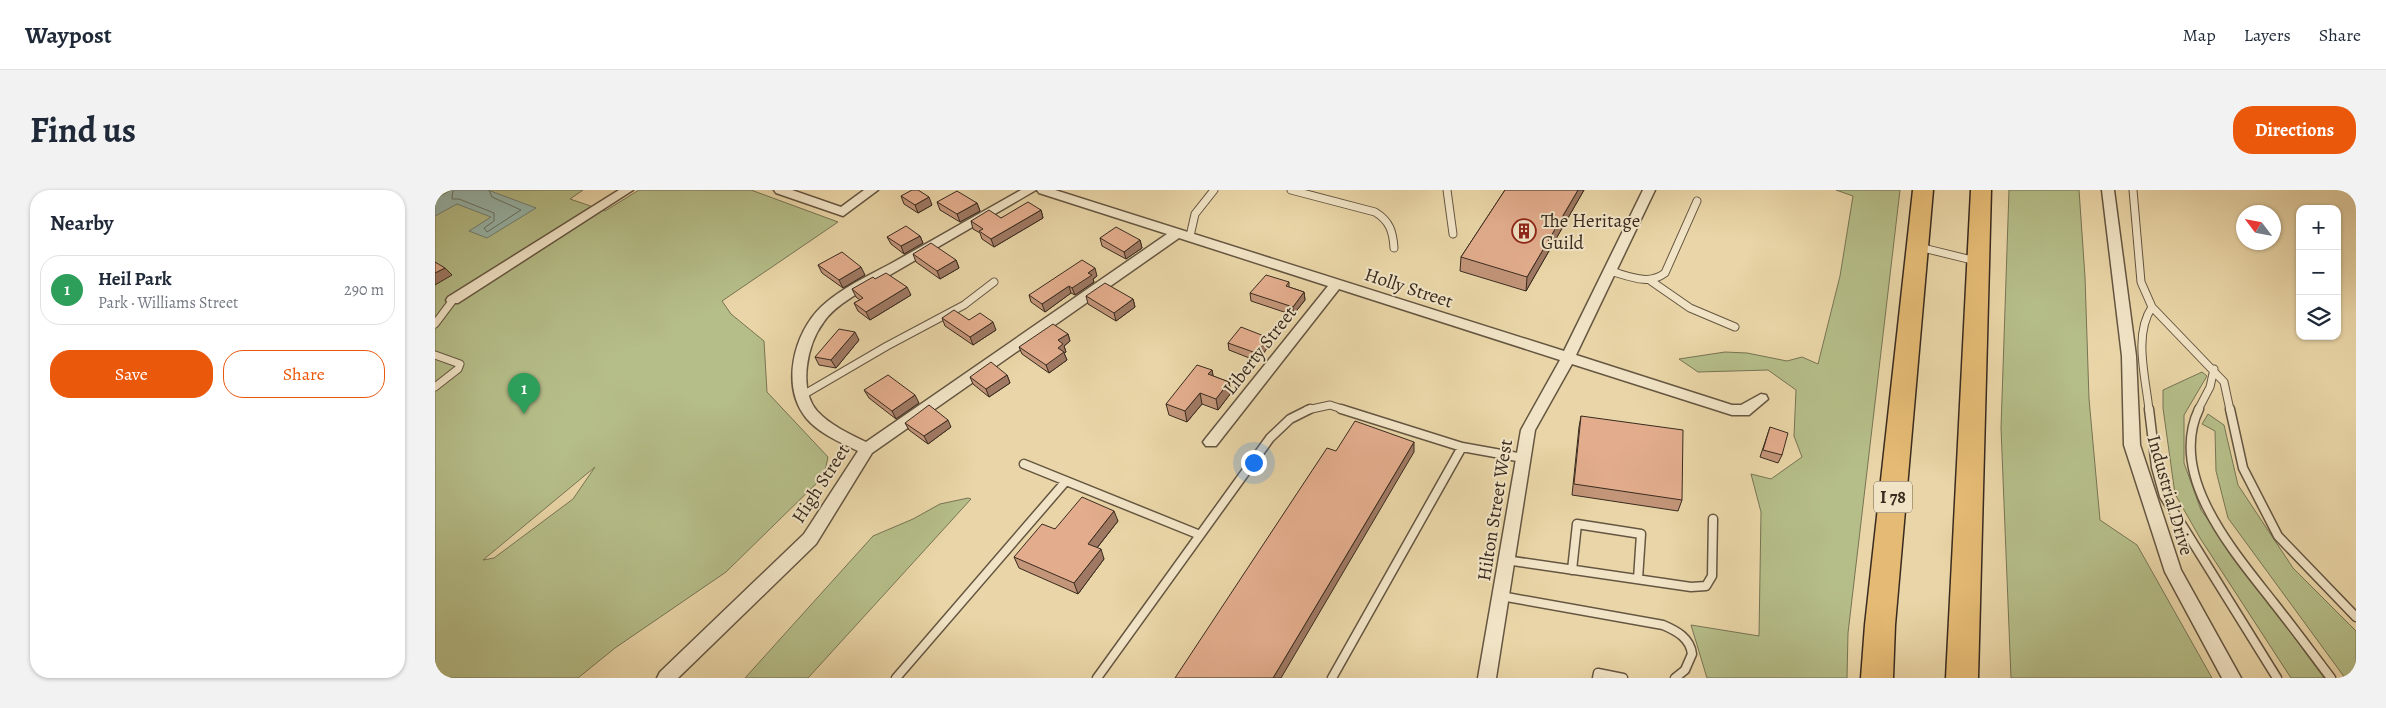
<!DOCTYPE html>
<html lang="en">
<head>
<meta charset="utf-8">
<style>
  body { margin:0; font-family:Alegreya,serif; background:#f2f2f3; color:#1f2937 }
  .controls { position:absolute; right:15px; top:15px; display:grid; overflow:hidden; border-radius:10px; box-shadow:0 1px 4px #0004 }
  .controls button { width:45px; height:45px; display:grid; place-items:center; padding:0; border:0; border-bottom:1px solid #e0e1e3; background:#fff; color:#1f2937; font:25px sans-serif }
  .compass { position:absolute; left:1801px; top:15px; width:45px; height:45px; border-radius:50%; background:#fff; box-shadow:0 1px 4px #0004; rotate:302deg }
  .you { position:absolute; left:818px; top:272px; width:18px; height:18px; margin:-12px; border:4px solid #fff; border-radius:50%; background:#1a73e8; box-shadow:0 0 0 8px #1a73e833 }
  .badge { display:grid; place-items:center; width:32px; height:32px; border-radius:50%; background:#ea580c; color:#fff; font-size:16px; font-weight:700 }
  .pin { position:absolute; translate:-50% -41px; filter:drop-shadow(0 1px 2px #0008) }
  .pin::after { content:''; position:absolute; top:26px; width:18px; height:15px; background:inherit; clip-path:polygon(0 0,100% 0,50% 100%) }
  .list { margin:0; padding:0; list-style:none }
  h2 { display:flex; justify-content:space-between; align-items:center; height:65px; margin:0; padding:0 20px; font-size:21px }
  h2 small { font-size:16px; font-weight:400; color:#747a83 }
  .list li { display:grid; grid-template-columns:32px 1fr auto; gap:15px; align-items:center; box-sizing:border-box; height:70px; margin:0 10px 10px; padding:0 10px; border:1px solid #e0e1e3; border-radius:20px }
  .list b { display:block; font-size:19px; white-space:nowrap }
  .list p { margin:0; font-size:16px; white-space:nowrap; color:#747a83 }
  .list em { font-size:16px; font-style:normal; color:#747a83 }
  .actions { display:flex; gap:10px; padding:15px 20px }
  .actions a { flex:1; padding:11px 0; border:1px solid #ea580c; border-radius:20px; text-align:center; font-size:18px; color:#ea580c }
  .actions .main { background:#ea580c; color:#fff }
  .icon { flex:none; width:28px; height:28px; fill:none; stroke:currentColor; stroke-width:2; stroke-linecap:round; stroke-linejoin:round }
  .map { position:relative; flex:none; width:1921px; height:488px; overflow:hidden; border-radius:20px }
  header { display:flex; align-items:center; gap:30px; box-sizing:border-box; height:70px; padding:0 25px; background:#fff; border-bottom:1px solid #e0e1e3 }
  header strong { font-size:24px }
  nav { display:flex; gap:28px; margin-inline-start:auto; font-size:18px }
  .intro { display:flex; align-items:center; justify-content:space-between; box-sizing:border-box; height:120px; padding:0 30px }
  h1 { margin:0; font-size:35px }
  .button { padding:12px 22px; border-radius:20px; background:#ea580c; color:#fff; font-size:18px; font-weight:700 }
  main { display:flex; gap:30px; padding:0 30px }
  aside { flex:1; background:#fff; border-radius:20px; box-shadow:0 1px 4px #0004 }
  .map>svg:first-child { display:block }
  .green { fill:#b5bd88; stroke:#777454; fill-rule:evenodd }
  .water { fill:#98b8ad; stroke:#728074 }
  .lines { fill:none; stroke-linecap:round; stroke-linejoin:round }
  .shore { stroke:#687266; stroke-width:1 }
  .service-far1-casing { stroke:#655641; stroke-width:9 }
  .service-casing { stroke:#655641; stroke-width:11 }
  .minor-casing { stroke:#655641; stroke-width:3 }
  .motorway-casing { stroke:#392b1f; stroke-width:3 }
  .service-far1 { stroke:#f1e4c6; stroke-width:7 }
  .service { stroke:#f1e4c6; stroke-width:8 }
  .minor { fill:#f1e4c6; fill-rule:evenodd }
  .motorway { fill:#e4ba74; fill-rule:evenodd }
  .wall { fill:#c39579; stroke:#392b1f }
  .shaded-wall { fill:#9f7963; stroke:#392b1f }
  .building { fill:#e3ad8d; stroke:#392b1f }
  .labels { text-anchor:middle; stroke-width:4; stroke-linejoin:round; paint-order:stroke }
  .shield { fill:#f1e4c6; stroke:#706251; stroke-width:1 }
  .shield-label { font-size:18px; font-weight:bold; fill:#392b1f }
  .poi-label { font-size:19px; fill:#392b1f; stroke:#f1e4c6; text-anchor:start }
  .street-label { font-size:19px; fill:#392b1f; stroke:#f1e4c6 }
</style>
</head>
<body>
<header>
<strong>Waypost</strong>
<nav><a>Map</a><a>Layers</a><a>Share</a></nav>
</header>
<div class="intro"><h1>Find us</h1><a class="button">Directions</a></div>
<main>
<aside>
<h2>Nearby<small></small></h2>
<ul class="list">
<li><span class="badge" style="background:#2e9e5b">1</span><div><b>Heil Park</b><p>Park · Williams Street</p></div><em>290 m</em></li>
</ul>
<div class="actions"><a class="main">Save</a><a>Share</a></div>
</aside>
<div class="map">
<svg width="1921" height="488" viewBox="0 0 1921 488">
  <rect width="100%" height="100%" fill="#e9d5a7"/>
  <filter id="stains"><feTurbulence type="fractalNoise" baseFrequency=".004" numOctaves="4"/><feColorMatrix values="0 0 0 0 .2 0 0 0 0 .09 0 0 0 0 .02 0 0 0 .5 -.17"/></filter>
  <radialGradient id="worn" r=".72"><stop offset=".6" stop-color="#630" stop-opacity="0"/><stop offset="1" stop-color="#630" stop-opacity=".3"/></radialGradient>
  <path class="green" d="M0,0H148L135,9L170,21L204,0H316L403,32L287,111L296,124L329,151L332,202L393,267L389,286L291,382L180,458L143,488H0ZM160,277L138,309L59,368L48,370Z
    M1401,0H1465L1413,443L1412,488H1272L1256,435L1324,446L1326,322L1316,284L1336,289L1367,267L1359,246L1361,200L1333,180L1263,182L1244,169L1290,162L1312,163L1352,171L1367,167L1383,174L1405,86L1418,6Z
    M1574,0H1644L1650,87L1654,209L1665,330L1702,355L1777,488H1576L1566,238Z
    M1767,182L1772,186L1749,225V273L1766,320L1889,488H1856L1765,348L1740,304L1728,218V200Z
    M1773,224L1789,235L1803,295L1858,378L1921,441V488H1910L1793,328L1781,281L1780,241L1767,234Z
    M533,308L536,309L373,488H310L438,346L478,329L505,314Z"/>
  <path class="water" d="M16,0H53L101,18L52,48L34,41L56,27L22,14L0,26V9Z"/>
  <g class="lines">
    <path class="shore" d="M18,0L17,9H24L59,23V31L49,38L52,42L86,20L57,7L54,0"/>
    <g class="service-far1-casing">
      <path id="service-far1" d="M856,0L940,22C955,31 958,42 959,58
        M1012,0L1018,44
        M1698,0L1706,92L1717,117L1789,192L1795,220
        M755,46L760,24L779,0
        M1484,57L1541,71
        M1175,81C1194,86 1213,96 1230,83L1262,11
        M1216,91L1255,118L1300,137
        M0,134L18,110
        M0,165L25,174L23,179L0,197
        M368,205L452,156L529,115L559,92
        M872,220L895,215L910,220
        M1714,220C1711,189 1698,145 1717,117
        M1763,220L1775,197L1779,179"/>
    </g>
    <g class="service-casing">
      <path id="service" d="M906,219L1027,257
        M1714,219L1721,277L1729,306L1842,488
        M1764,219C1732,286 1799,362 1838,412C1858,437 1877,463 1896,488
        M1795,219L1808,278L1843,346L1921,427
        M589,274L765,345
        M1071,370L1256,397L1271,396L1277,386L1278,329
        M1137,380L1142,334L1206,344L1203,389
        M1066,406L1228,435C1242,441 1255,448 1257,464L1250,480L1240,488
        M461,488L631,291
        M662,488L835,248L855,229L875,219
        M897,488L1027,257L1088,268
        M1162,488L1163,483L1188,488"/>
    </g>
    <g class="minor-casing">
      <path id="minor" d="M184,0H198L23,113H13L11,110L13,107Z
        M339,0H357L406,17L429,0H443L408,26L341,3Z
        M586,0H601L417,107C406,114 395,122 388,133C372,154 363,199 382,221C395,235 414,244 431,252L732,44L604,3L602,0H620L1129,161L1208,0H1220L1141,165L1297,215H1306L1326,204L1331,205L1333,209L1314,225H1297L1137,174L1100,240L1061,488H1043L1086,240L1125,170L904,99L781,256H771L768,252L771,248L893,96L744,48L437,263L381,354L243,488H222L225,482L369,344L423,261C405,252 385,244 372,229C345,197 359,143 386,117C406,98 433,86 457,73C500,49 543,24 586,0Z
        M1667,0H1679L1701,166L1705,255L1746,380L1806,488H1787L1730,382L1689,255L1687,166Z"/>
    </g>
    <g class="motorway-casing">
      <path id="motorway" d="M1478,0H1498L1460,435L1458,488H1426L1430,435Z
        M1536,0H1556L1543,488H1511Z"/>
    </g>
    <use href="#service-far1" class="service-far1"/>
    <use href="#service" class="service"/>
    <use href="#minor" class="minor"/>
    <use href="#motorway" class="motorway"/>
  </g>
  <path class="wall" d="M1070,0H1149L1091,101L1025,81L1026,67Z
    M466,6L497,15L483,23L469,14Z
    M502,12L542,13L545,21L525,32L505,20Z
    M606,20L608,28L559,57L547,49L545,43L538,39L536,31L566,28Z
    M485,46L488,53L469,64L456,54L452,47Z
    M665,48L705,50L707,58L691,69L667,56Z
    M478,64L521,70L524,78L505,89L481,72Z
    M383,75L430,85L408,98L387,83Z
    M662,86L658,89L659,92L640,105L636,103L610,122L596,112L594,105Z
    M440,89L476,105L435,130L423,121L419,113L425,110L421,107L417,99Z
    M854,92V97L869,102L870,110L858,125L816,111L815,103Z
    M651,106L698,109L700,117L681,131L653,114Z
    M507,128L534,130L561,140L538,155L510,136Z
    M633,144L635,151L629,156L631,162L629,163L632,170L614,183L587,164L584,157Z
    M424,150L401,178L384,175L380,167Z
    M793,153L835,155L822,171L794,160Z
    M777,180L778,186L794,192L796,203L783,220L767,214L752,232L734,225L731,214Z
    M572,185L575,193L554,207L538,194L535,187Z
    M429,200L484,213L461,229L434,208Z
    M1146,226L1247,310L1243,321L1137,305L1144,237Z
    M470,233L516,237L493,254L474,240Z
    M1335,237L1347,265L1343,273L1325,267Z
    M683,331L662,358L669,369L643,404L584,378L579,367L620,339Z"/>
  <path class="shaded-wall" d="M1143,0H1149L1091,101L1092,87Z
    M494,7L497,15L483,23L480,15Z
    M542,13L545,21L525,32L522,24Z
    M606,20L608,28L559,57L556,49Z
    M485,46L488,53L469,64L466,56Z
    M705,50L707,58L691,69L689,62Z
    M521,70L524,78L505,89L502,81Z
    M426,77L430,85L408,98L404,90Z
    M10,78L17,85L0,95V83Z
    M660,78L662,86L658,89L659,92L640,105L637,98L653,83Z
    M634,96L636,103L610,122L607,114Z
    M472,97L476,105L435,130L431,122Z
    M869,102L870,110L858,125V117Z
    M698,109L700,117L681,131L679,123Z
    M558,132L561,140L538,155L535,147Z
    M420,142L424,150L401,178L396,170Z
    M633,144L635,151L629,156L631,162L629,163L632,170L614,183L611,175L623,150Z
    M834,148L835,155L822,171L821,163Z
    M777,180L779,191L773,184Z
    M572,185L575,193L554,207L551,199Z
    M794,192L796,203L783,220L781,209Z
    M765,203L767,214L752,232L750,221Z
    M480,205L484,213L461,229L457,221Z
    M513,230L516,237L493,254L489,246Z
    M979,252V262L846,488H838Z
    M679,321L683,331L657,364L653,354Z
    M666,359L669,369L643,404L639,393Z"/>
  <path class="building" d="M477,0H483L494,7L480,15L466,6Z
    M1070,0H1143L1092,87L1026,67Z
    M522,1L542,13L522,24L502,12Z
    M593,12L606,20L556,49L544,41L548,39L536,31L554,20L566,28Z
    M471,36L485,46L466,56L452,47Z
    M681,37L705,50L689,62L665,48Z
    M496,53L521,70L502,81L478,64Z
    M407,62L426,77L404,90L383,75Z
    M647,70L660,78L653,83L657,85L637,98L634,96L607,114L594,105Z
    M0,72L10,78L0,83Z
    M451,83L472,97L431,122L419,113L428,108L417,99L438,87L440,89Z
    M831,85L854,92L851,96L869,102L858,117L815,103Z
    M670,93L698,109L679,123L651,106Z
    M519,120L534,130L545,123L558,132L535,147L507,128Z
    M618,134L633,144L623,150L628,154L623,158L629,162L611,175L584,157Z
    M806,137L834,148L821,163L793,153Z
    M404,139L420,142L396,170L380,167Z
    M556,172L572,185L551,199L535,187Z
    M762,175L777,180L773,184L794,192L781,209L765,203L750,221L731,214Z
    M453,185L480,205L457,221L429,200Z
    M494,215L513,230L489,246L470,233Z
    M1146,226L1248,240L1247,310L1139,294Z
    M920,231L979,252L838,488H740L892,258L901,261Z
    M1335,237L1353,243L1347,265L1328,260Z
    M647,307L679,321L653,354L666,359L639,393L579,367L607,334L620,339Z"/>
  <defs>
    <g id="building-ring" transform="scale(1.25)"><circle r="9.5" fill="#f1e4c6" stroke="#8f2418" stroke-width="1.5"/><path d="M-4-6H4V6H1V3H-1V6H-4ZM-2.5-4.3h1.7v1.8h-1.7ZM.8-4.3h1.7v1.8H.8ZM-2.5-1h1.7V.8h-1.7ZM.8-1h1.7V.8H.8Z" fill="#8f2418"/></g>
  </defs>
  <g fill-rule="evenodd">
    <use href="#building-ring" x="1089" y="41"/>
  </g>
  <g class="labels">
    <rect class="shield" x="1439" y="291.5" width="38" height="31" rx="4"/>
    <g class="shield-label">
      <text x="1458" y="313">I 78</text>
    </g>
    <g class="poi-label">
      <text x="1106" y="37">The Heritage<tspan x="1106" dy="22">Guild</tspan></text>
    </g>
    <g class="street-label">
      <text transform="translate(974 97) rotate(18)" y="7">Holly Street</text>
      <text transform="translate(824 160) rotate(-52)" y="7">Liberty Street</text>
      <text transform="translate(385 293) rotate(-57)" y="7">High Street</text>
      <text transform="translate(1736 305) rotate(74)" y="7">Industrial Drive</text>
      <text transform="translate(1059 320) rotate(-81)" y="7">Hilton Street West</text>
    </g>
  </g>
  <rect width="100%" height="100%" filter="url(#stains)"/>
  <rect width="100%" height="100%" fill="url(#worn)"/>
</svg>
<div class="controls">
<button>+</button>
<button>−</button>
<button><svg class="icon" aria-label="layers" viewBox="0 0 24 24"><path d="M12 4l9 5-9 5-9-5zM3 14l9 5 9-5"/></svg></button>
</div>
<svg class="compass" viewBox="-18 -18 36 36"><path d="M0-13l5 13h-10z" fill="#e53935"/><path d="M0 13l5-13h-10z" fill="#747a83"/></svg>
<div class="you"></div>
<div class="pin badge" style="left:89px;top:224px;background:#2e9e5b">1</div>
</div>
</main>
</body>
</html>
